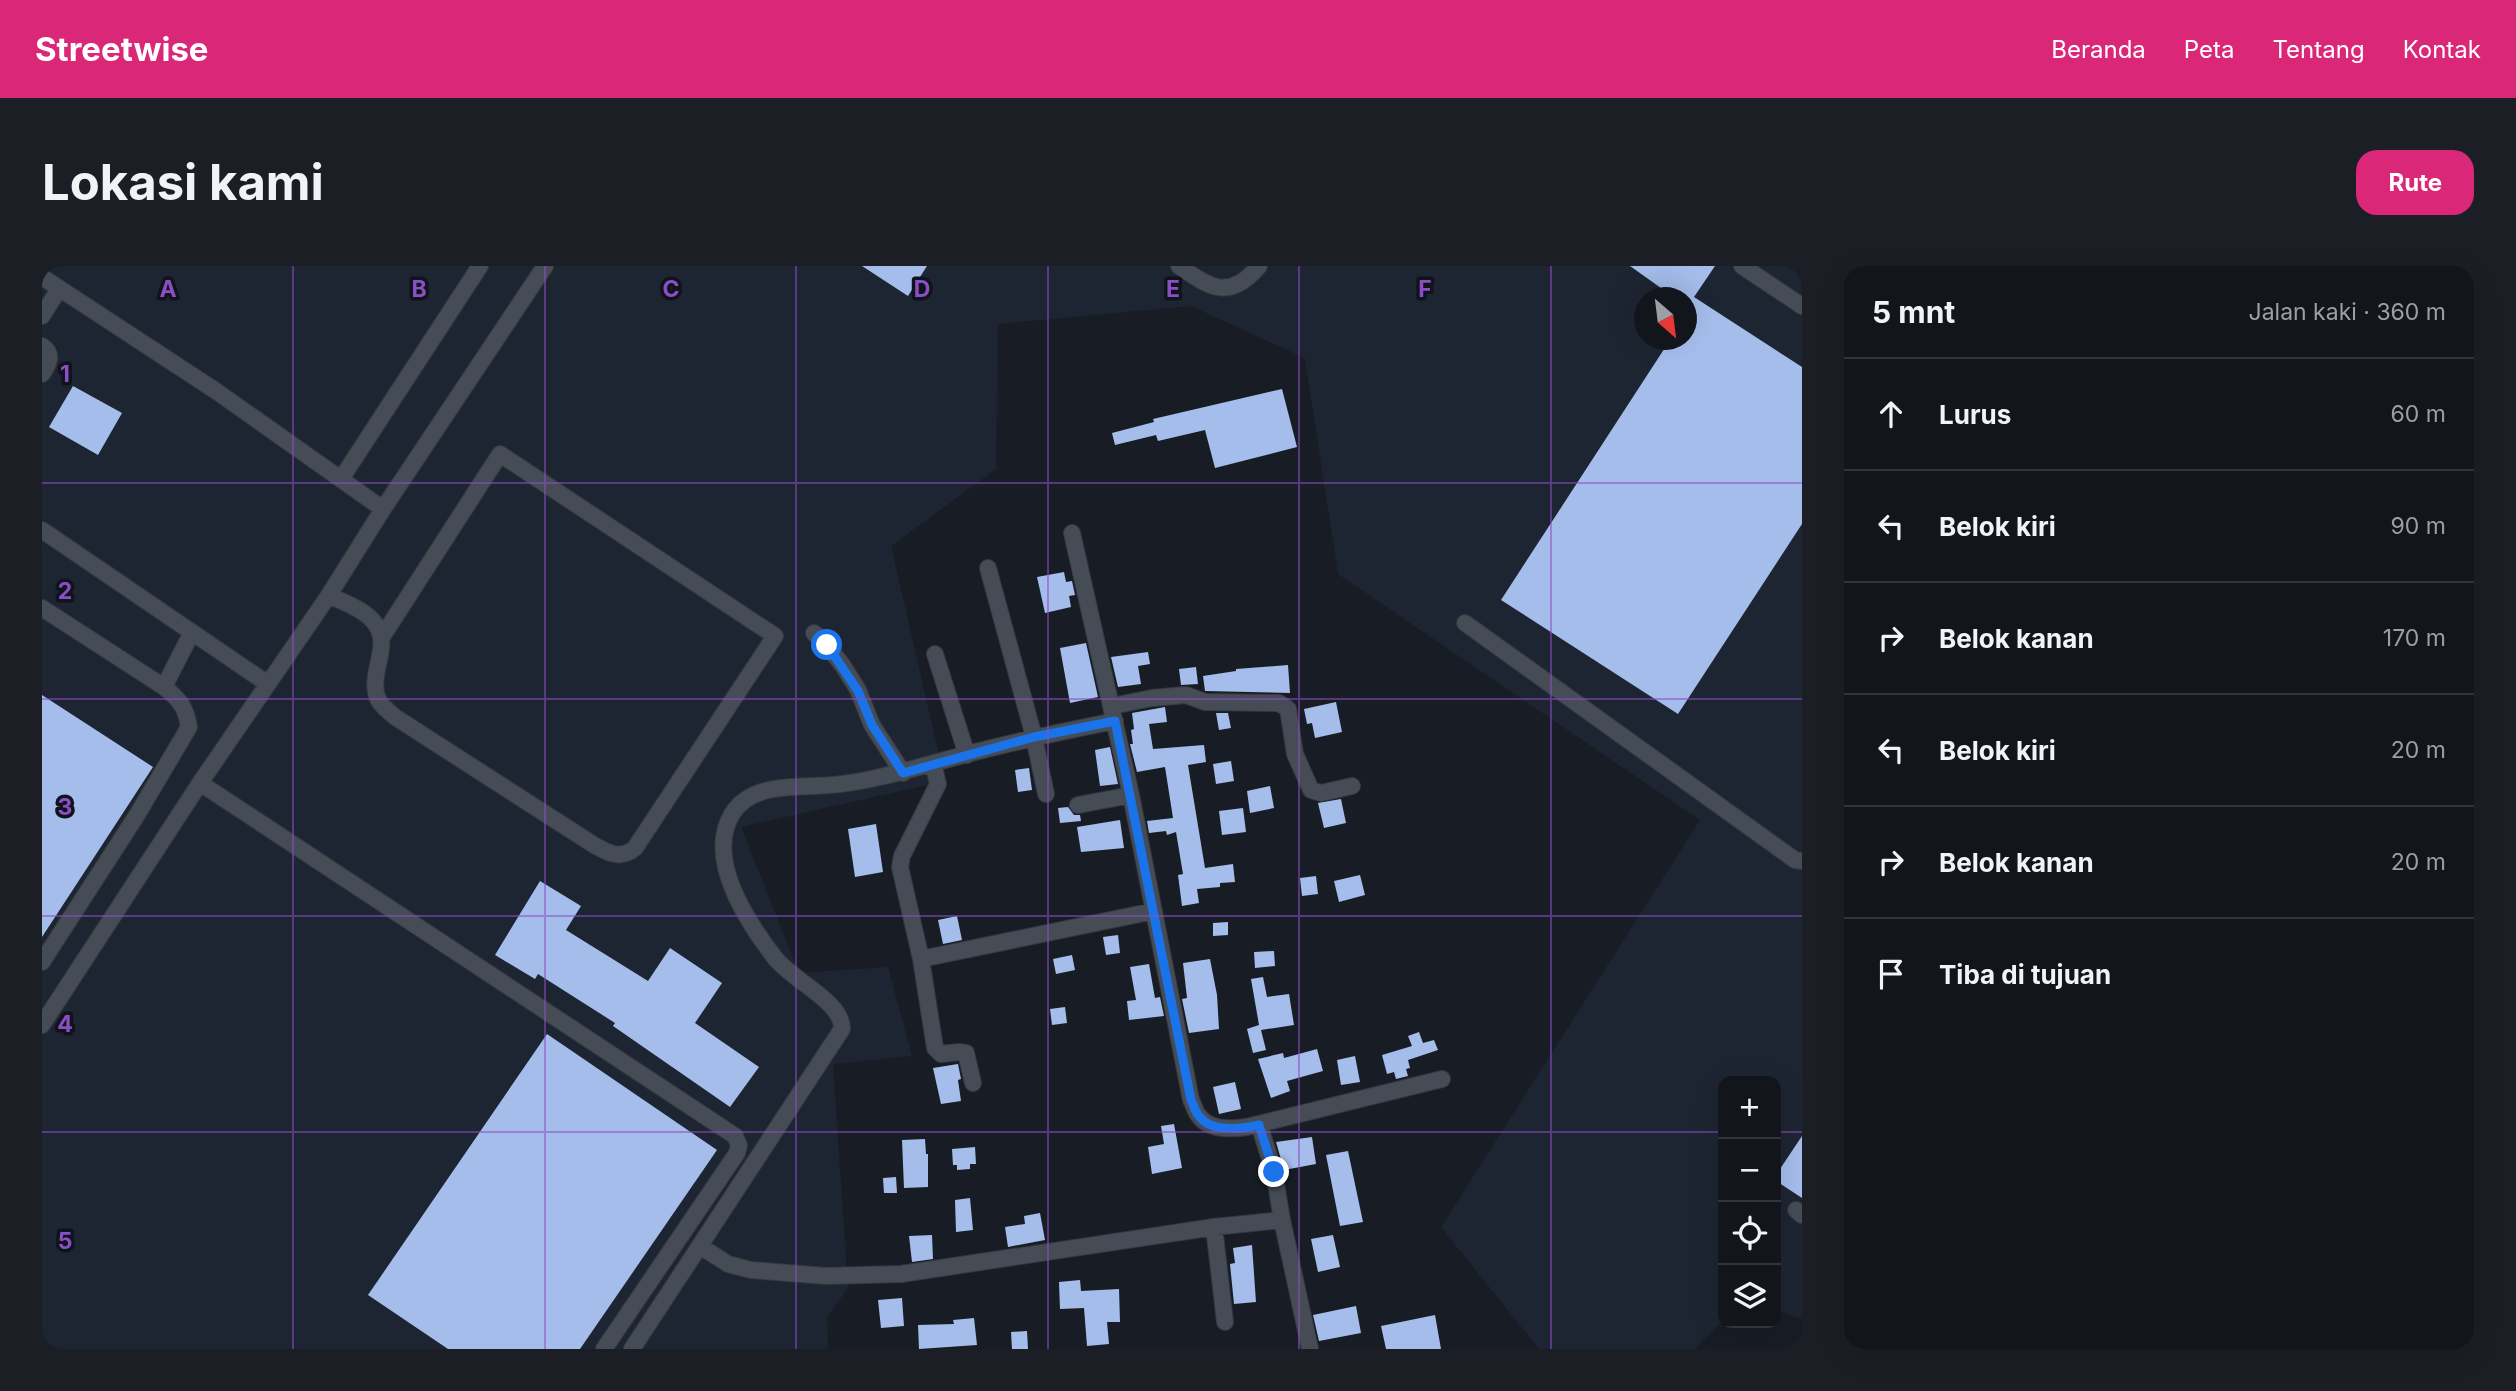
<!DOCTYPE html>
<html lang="id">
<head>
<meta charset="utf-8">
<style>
  body { margin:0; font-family:Inter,sans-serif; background:#1b1f25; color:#f1f3f6 }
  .controls { position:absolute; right:21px; bottom:21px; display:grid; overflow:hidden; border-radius:14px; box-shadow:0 7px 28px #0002 }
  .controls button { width:63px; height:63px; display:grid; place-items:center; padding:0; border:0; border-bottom:2px solid #31353b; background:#12161c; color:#f1f3f6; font:35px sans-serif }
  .compass { position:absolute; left:1592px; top:21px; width:63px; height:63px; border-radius:50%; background:#12161c; box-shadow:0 7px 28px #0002; rotate:152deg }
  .stop { position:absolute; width:21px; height:21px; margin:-16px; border:5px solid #1a73e8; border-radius:50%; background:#fff }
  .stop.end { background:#1a73e8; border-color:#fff; box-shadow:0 2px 7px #0008 }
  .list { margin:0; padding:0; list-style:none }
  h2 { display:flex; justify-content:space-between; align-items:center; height:91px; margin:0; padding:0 28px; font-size:30px }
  h2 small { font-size:23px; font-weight:400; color:#9c9fa3 }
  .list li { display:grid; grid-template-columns:46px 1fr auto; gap:21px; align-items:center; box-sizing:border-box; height:112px; padding:0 28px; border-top:2px solid #31353b }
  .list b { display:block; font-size:26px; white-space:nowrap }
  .list em { font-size:23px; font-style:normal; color:#9c9fa3 }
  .icon { flex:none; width:38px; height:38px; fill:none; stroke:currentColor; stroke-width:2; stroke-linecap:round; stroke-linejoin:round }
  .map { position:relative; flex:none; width:1760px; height:1083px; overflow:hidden; border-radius:21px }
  header { display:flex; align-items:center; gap:42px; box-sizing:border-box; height:98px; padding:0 35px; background:#db2777; color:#fff }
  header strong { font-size:33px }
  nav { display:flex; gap:38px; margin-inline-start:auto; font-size:24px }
  .intro { display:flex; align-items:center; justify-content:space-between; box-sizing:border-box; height:168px; padding:0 42px }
  h1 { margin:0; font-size:49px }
  .button { padding:18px 32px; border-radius:21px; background:#db2777; color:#fff; font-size:24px; font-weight:700 }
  main { display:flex; gap:42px; padding:0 42px }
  aside { flex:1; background:#12161c; border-radius:21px; box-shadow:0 7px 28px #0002 }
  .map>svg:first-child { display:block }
  .built { fill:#1e2532; fill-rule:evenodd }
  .building { fill:#a5bdeb }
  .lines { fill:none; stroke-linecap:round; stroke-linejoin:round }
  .minor-casing { stroke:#35383f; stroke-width:18 }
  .minor { stroke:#464c55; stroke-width:16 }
  .route { stroke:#1a73e8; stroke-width:9 }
  .grid { fill:none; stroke:#8c4ec4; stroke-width:2; stroke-opacity:0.55 }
  .grid-label { font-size:23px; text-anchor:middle; font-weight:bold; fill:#8c4ec4; stroke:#0f141c; stroke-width:7; stroke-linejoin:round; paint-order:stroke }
</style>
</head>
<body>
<header>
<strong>Streetwise</strong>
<nav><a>Beranda</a><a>Peta</a><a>Tentang</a><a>Kontak</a></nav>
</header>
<div class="intro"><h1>Lokasi kami</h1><a class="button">Rute</a></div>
<main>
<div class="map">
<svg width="1760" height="1083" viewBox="0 0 1760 1083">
  <rect width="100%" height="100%" fill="#181d25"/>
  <path class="built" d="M0,0H1760V1053L1734,1045V815H1681V1055L1652,1083H1497L1399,961L1658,554L1296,308L1263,92L1149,40L956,58L954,203L849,280L903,515L699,561L757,707L846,701L870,790L791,798L806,1022L785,1051L786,1083H0ZM1602,32H1644V74H1602Z"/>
  <path class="building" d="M820,0H885L866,30Z
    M1588,0H1673L1652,31L1760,101V258L1636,448L1459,334L1628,74H1644V32H1633Z
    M31,120L80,147L56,189L7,161Z
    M1240,123L1255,181L1173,202L1163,164L1116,175L1114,169L1073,179L1070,167L1112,156L1111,153Z
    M1022,306L1024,316L1030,315L1033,329L1027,330L1029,341L1003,347L995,311Z
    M1044,377L1056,431L1028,437L1018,382Z
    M1106,386L1108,398L1096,400L1099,418L1076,421L1069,391Z
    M1246,399L1248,427L1163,425L1161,410L1194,405V403Z
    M1154,401L1156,418L1139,419L1137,403Z
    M0,429L111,501L0,671Z
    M1294,436L1300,466L1273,472L1270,457L1265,458L1262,443Z
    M1123,441L1125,456L1107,458L1111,483L1162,479L1164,496L1146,499L1163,602L1191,598L1193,616L1178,617V621L1155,623L1157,637L1140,640L1136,609L1141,608L1134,566L1125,569L1124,565L1107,567L1105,555L1131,552L1123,501L1095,506L1088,478H1091L1089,464L1092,463L1090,447Z
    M1174,447H1186L1189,462L1177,464Z
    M1068,481L1076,518L1058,520L1053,484Z
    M1189,495L1192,515L1174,518L1171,498Z
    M987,502L990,524L976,526L973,504Z
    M1228,520L1232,542L1208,547L1205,525Z
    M1299,533L1304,557L1282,562L1276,537Z
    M1026,541L1032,549H1038L1039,555L1018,557L1016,542Z
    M1201,542L1204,566L1180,569L1177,545Z
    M1078,554L1082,582L1039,586L1035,561Z
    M834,558L841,606L813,611L806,563Z
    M1318,609L1323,629L1297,636L1292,615Z
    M1274,610L1276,628L1260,630L1258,612Z
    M498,615L539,640L524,664L606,715L628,682L680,717L653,757L717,801L688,841L571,760L573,757L496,708L493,713L453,689Z
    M915,650L920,674L901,678L896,654Z
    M1186,656V669L1171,670V657Z
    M1076,669L1078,687L1064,689L1061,671Z
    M1232,685L1233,700L1213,702L1212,686Z
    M1030,689L1033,704L1014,708L1011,693Z
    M1168,693L1175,729L1177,763L1147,767L1140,733L1145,732L1141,697Z
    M1107,698L1113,732L1118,731L1122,750L1087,754L1085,735L1094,734L1088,701Z
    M1221,711L1225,731L1247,728L1252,759L1219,764L1224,784L1211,787L1205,763L1217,759L1209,713Z
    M1023,741L1025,757L1010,759L1008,743Z
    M1377,766L1381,777L1392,774L1396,784L1366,794L1368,802L1364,803L1366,810L1354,813L1352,806L1345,808L1340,789L1370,780L1366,770Z
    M505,768L675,884L538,1083H406L326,1029Z
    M1275,783L1281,805L1245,815L1248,825L1229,832L1216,793L1241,787L1242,792Z
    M1313,790L1318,816L1299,819L1295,794Z
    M916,798L919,813L916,814L919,835L899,838L891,802Z
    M1193,816L1199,843L1177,848L1171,821Z
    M1132,858L1140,902L1110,908L1106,881L1122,878L1119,860Z
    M1760,870V932L1734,915V909Z
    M1270,871L1274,898L1242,904L1234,876Z
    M883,873L884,888H886V921L862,922L860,874Z
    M933,881L934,898H928V903L915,904V899H911L910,883Z
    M1306,885L1321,956L1298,960L1284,889Z
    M854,911L855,927H842L841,912Z
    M928,932L931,964L914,966L913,934Z
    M998,947L1003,974L966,981L963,961L983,958L982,950Z
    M890,969L891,993L870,996L867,970Z
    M1291,969L1298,1001L1276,1006L1269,973Z
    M1210,979L1214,1036L1192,1038L1188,998L1193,997L1191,982Z
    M1038,1014L1039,1025L1077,1023L1078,1056H1065L1067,1078L1045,1080L1042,1042L1018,1043L1017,1016Z
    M860,1032L862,1060L839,1062L836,1034Z
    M1314,1040L1319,1067L1277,1075L1271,1049Z
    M1393,1049L1399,1083H1344L1339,1060Z
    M932,1052L935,1079L877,1083L876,1059L912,1058L911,1054Z
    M985,1065L986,1083H970L969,1066Z"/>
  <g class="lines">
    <g class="minor-casing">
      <path id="minor" d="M1137,0C1168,22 1188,35 1217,0
        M1700,0L1760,40
        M0,11L174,125L341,243
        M0,50L17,23
        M0,80C12,88 7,98 0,108
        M299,213L438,0
        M0,264L226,418
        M1030,267L1089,529L1149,834C1152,839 1153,846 1157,850C1169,867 1200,863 1217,858L1232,906L1240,954L1268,1083
        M946,302L992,471L1004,528
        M287,329C302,337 325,344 334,359C350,381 324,411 337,435C340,441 348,446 353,451L552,579C566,587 579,594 593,582L733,370L458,188L340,371
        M0,342L122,421
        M1423,357L1753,594L1760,595
        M772,367L784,378L801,400L816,424L830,459L861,507
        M893,388L925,489
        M1070,440L1110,432L1144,429L1163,436L1237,437L1246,443L1253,488L1269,524L1279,527L1310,520
        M891,497L896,518L860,590L858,601L879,693L893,782L899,788L917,786L924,787L931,817
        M158,517L693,870L697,879L695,887L562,1083
        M1036,539L1089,529
        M879,693L1112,645
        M0,696L95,549L147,461C144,441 137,433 122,421L150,366
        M0,759L158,517L287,329L341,243L503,0
        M1217,858L1400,813
        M1754,944L1760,949
        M1172,961L1183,1056
        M658,980L686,998L709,1004L784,1010L859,1008L1172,961L1240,954
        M590,1083L800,763C801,736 751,715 733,692C706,657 663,593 690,548C707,520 744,521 772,520C815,519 851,508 892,497C952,480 1012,467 1073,455"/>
    </g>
    <use href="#minor" class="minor"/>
  </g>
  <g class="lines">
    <path class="route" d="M785,379L816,425L830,459L861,507L992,471L1073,455L1149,834C1152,839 1153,846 1157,850C1169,867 1200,863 1217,859L1232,906"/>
  </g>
  <path class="grid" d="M251,0V1083M503,0V1083M754,0V1083M1006,0V1083M1257,0V1083M1509,0V1083M0,217H1760M0,433H1760M0,650H1760M0,866H1681M1734,866H1760"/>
  <g class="grid-label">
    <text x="126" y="31">A</text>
    <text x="377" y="31">B</text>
    <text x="629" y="31">C</text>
    <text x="880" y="31">D</text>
    <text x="1131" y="31">E</text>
    <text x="1383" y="31">F</text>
    <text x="23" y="116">1</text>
    <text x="23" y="333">2</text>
    <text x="23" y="549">3</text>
    <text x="23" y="766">4</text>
    <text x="23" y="983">5</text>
  </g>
</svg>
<div class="controls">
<button>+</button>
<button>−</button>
<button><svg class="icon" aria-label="locate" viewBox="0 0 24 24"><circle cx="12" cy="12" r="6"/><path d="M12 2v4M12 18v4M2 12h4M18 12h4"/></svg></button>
<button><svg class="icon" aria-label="layers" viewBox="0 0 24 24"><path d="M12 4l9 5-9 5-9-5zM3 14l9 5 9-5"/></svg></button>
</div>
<svg class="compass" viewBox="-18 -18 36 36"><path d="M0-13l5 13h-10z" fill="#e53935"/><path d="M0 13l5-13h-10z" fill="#9c9fa3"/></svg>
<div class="stop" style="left:785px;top:379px"></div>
<div class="stop end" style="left:1232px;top:906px"></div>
</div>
<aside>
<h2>5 mnt<small>Jalan kaki · 360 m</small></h2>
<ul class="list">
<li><svg class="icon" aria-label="ahead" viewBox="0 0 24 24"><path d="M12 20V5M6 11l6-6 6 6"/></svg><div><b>Lurus</b></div><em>60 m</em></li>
<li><svg class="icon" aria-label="left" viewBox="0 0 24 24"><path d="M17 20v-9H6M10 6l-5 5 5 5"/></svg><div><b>Belok kiri</b></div><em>90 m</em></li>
<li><svg class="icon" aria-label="right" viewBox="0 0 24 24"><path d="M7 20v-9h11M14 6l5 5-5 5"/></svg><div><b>Belok kanan</b></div><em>170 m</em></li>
<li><svg class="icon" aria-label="left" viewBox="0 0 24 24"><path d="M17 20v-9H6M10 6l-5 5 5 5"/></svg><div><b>Belok kiri</b></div><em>20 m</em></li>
<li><svg class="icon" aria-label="right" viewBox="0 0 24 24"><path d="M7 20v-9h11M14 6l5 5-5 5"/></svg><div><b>Belok kanan</b></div><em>20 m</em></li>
<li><svg class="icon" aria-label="arrive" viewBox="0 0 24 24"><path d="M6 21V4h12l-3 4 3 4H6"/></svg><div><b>Tiba di tujuan</b></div></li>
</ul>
</aside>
</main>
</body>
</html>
